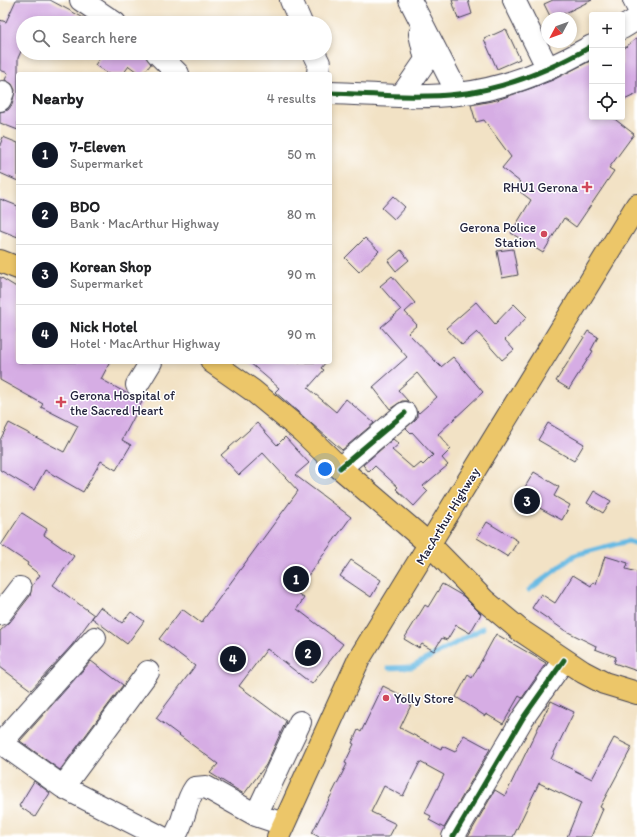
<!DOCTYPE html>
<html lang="en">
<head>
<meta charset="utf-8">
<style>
  body { margin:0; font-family:Itim,sans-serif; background:#f2f2f2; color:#202124 }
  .controls { position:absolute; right:12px; top:12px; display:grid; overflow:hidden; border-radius:4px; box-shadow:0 2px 6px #0003 }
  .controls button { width:36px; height:36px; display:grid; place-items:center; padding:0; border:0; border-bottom:1px solid #e0e0e0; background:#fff; color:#202124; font:20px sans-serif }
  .compass { position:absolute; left:541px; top:12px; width:36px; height:36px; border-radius:50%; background:#fff; box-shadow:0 2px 6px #0003; rotate:229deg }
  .you { position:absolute; left:325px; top:469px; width:14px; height:14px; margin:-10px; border:3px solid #fff; border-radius:50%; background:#1a73e8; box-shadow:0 0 0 6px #1a73e833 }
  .badge { display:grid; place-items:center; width:26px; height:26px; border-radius:50%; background:#111827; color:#fff; font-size:13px; font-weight:700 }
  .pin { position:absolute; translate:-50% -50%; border:2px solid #fff; box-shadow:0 1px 4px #0006 }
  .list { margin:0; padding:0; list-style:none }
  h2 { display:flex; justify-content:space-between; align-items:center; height:52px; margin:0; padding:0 16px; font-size:17px }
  h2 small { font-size:13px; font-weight:400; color:#757577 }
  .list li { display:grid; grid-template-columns:26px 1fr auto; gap:12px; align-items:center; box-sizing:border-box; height:60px; padding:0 16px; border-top:1px solid #e0e0e0 }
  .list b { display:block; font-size:15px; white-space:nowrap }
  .list p { margin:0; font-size:13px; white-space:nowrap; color:#757577 }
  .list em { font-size:13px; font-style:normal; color:#757577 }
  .icon { flex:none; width:22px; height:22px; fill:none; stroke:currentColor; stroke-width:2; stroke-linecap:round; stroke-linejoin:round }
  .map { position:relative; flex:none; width:637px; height:837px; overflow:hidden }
  .search { position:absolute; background:#fff; box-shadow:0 2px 6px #0003; left:16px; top:16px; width:316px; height:44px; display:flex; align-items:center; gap:10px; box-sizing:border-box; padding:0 14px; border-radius:22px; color:#757577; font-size:15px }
  .panel { position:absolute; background:#fff; box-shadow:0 2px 6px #0003; left:16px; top:72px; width:316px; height:292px; border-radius:4px }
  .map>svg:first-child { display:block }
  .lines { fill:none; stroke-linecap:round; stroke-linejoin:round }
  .stream { stroke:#67bae3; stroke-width:5 }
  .building { fill:#d6ade4 }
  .minor-casing { stroke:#413f50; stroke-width:24 }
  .major-casing { stroke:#413f50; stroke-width:24 }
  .highway-casing { stroke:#413f50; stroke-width:24 }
  .minor { stroke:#fff; stroke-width:22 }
  .major { stroke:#ecc669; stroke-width:22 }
  .highway { stroke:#ecc669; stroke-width:22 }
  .cycleway-casing { stroke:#fff; stroke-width:8 }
  .cycleway { stroke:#1b5e20; stroke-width:5 }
  .poi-dot { fill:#d1495b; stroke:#fff; stroke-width:1.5 }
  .labels { text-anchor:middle; stroke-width:3; stroke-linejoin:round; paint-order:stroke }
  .poi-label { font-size:13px; fill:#22223b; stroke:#fff; text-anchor:end }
  .street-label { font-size:13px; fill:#22223b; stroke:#fff }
</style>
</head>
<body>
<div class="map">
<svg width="637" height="837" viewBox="0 0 637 837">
  <rect width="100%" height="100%" fill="#fff"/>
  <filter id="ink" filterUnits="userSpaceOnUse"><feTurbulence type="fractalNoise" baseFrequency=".025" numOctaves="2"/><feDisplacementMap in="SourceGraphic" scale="8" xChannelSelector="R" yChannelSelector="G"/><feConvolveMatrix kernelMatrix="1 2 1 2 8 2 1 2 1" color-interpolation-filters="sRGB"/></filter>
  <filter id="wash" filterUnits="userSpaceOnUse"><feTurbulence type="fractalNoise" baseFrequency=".012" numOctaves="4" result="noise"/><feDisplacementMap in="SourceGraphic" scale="16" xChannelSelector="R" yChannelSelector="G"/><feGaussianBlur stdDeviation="0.9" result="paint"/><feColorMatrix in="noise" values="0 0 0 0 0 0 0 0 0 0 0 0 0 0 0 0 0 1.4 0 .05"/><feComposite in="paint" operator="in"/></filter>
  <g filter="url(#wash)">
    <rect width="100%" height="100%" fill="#f2e2c5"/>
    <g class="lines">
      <path class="stream" d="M529,590L575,555L628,541L637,544
        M389,668L412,667L483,628"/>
    </g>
    <g id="blocks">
      <path class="building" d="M16,0H50L93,23H23V47L18,58V130L0,123V112L8,110L12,105L15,90L12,84L5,80L8,73L0,70V20L6,22Z
        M452,0H468L472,14L458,19Z
        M553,0H592L555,18H551L544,4Z
        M506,29L520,59L497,69L484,39Z
        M637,38V94L622,101V50Z
        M103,53H145L151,64L143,74H140L129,66L123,74H108L95,65Z
        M592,60V117H612L634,134L609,168L614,171L576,227L564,218L543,253L511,233L531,200L515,188L520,182L502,168L511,157L484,120L476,122L471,105L497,100L532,88L553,80Z
        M3,137L18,143V181L0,173V145Z
        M393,196L405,207L394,219L382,208Z
        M0,199L18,206V237L0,230Z
        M365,238L379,251L359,272L345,258Z
        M513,249L518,275L502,278L497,251Z
        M401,250L409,260L396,271L388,261Z
        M392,276L415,303L405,312L417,325L408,333L441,367L453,357L483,392L438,434L451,449L442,458L448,465L423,486L428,491L414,506L396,489L398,487L375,466L369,472L363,465L393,439L399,444L392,450L414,469L421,463L423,465L433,455L412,432L411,433L406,428L417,418V411L419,413L437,397L417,373L398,390L408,401H402L390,409L373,387L407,357L381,327L401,310L380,286Z
        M0,277L18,288V362H110L101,379L142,402L122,440L131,445L116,470L101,461L83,492L45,470L34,490L0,470V440L9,423L64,452L78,426L41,407L43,404L0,380Z
        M476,302L495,324L514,304L527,317L505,340L514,350L502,360L477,332L462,345L446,328Z
        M588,331L598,337L591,350L593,351L569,389L556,381Z
        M249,362H326L321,368L324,370L308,388L336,412L346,399L374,423L342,450L275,392L279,388Z
        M257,423L277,445L285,437L309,463L295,475L351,517L296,592L304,598L297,609L343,644L312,684L267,649L239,686L286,721L266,765L244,794L210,773L218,764L156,718L195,666L159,639L182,609L201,623L298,491L263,453L239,475L221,455Z
        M548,423L584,444L574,461L538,440Z
        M534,472L559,487L554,496L570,505L562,520L519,497Z
        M594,491L611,501L603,513L587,503Z
        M22,513L47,529L44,535L74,556L53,585L94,615L72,645L31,690L0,667V631L10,622L30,596L32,586L40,575L27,565L28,563L1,545Z
        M487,522L518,541L508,557L477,538Z
        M605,556L628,563L626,569L637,572V671L614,663L616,657L595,649L596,646L564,630L532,608L541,594L555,603L573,575L591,586L593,582L596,584Z
        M351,560L381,580L371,597L340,576Z
        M442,584L463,596L481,614L470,633L456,625L447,640L442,638L434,651L422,644L419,648L404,639L425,605L428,607Z
        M100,607L122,623L131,612L144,621L127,644L92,618Z
        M496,634L546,663L522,698L519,696L503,724L486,714L485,716L456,697L468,675L472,678Z
        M91,661L123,685L60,770L20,741Z
        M383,686L413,701L400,728L441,749L442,746L455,752L464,735L490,749L444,828L429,820L431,816L425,813L444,775L420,762L403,796L384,786L371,812L396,824L389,837H319L312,833L347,764L345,763L354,744L352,743L358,730L361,732Z
        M551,701L574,712L551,759L592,779L614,738L632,747L600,807L603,809L591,837H567L581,803L539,783L513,837H468L495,790L505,796Z
        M34,781L50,793L35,817L19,806Z"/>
    </g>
  </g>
  <g filter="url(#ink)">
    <use href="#blocks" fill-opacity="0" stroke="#413f50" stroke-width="1"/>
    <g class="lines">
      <g class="minor-casing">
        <path id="minor" d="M81,0L115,23
          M291,0L301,23
          M410,0L458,94
          M514,0L548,69
          M634,0L637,6
          M622,28L637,19
          M157,53L178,74
          M314,53L319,63L318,74
          M330,93C372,94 416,99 458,94C505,89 552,69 592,46
          M402,95L426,60L420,34
          M0,100L3,92
          M137,385L151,362
          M340,468L405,413
          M0,614L20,588
          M0,742L63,787L161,837
          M1,743L95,638
          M63,787L148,672
          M256,815L300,722
          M174,837C185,823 184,803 195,788L206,787L256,815L283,824
          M453,837L523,718L564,660"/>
      </g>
      <g class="major-casing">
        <path id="major" d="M0,261L18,268
          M212,362L252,390L303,432L340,468L429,544L484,600L520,630L583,672L604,683L637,693"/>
      </g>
      <g class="highway-casing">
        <path id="highway" d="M278,837L359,659L637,205"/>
      </g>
      <use href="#minor" class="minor"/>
      <use href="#major" class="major"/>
      <use href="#highway" class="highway"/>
      <g class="cycleway-casing">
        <path id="cycleway" d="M330,93C372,94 416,99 458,94C505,89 552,69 592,46
          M340,468L405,413
          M453,837L523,718L564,660"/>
      </g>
      <use href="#cycleway" class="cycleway"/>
    </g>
  </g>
  <g class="poi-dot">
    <path d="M585 181h4v4h4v4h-4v4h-4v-4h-4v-4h4z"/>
    <circle cx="544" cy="234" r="4"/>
    <path d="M59 396h4v4h4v4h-4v4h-4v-4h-4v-4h4z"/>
    <circle cx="386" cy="698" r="4"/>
  </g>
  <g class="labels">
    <g class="poi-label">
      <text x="578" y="192">RHU1 Gerona</text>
      <text x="536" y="232">Gerona Police<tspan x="536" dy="15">Station</tspan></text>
      <text x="70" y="400" text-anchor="start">Gerona Hospital of<tspan x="70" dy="15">the Sacred Heart</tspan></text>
      <text x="394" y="703" text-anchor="start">Yolly Store</text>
    </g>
    <g class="street-label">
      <text transform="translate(447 516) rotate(-59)" y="5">MacArthur Highway</text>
    </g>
  </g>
</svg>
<div class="controls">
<button>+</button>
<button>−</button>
<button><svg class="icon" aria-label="locate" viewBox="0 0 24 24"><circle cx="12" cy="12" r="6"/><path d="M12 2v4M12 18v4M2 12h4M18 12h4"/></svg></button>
</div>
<svg class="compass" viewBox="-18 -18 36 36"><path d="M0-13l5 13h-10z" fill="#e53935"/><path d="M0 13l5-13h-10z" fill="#757577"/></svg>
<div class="you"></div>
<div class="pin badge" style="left:296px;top:579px">1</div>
<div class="pin badge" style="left:308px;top:653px">2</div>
<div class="pin badge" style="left:527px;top:501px">3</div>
<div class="pin badge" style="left:233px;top:659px">4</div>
<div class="search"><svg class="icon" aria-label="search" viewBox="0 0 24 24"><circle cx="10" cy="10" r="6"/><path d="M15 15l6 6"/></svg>Search here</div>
<section class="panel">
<h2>Nearby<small>4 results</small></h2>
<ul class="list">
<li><span class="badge">1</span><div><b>7-Eleven</b><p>Supermarket</p></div><em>50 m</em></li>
<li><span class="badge">2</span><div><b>BDO</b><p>Bank · MacArthur Highway</p></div><em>80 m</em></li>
<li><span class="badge">3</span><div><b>Korean Shop</b><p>Supermarket</p></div><em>90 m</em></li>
<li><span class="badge">4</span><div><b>Nick Hotel</b><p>Hotel · MacArthur Highway</p></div><em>90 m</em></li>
</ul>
</section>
</div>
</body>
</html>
